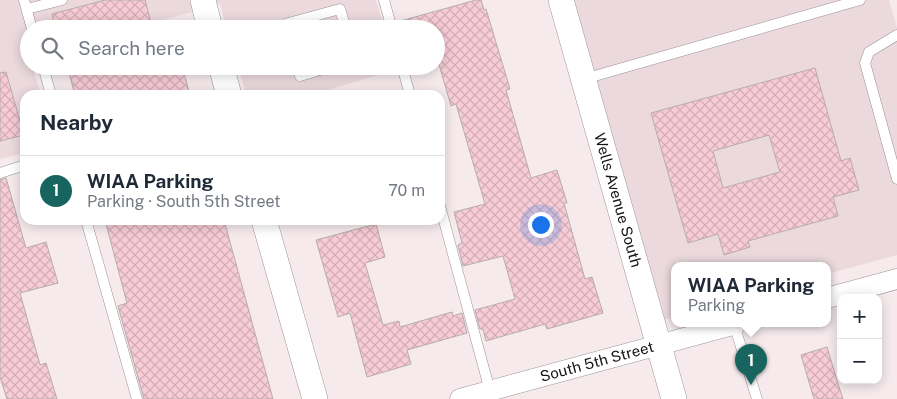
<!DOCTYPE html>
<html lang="en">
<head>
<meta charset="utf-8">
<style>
  body { margin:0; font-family:"Public Sans",sans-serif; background:#f2f2f3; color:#1f2937 }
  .controls { position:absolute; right:15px; bottom:15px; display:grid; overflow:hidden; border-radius:10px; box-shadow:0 2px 12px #0003 }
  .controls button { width:45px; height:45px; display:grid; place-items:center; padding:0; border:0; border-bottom:1px solid #e0e1e3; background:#fff; color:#1f2937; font:25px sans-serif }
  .you { position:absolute; left:540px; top:224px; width:18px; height:18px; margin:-12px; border:4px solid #fff; border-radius:50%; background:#1a73e8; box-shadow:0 0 0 8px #1a73e833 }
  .badge { display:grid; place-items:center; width:32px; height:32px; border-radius:50%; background:#18655f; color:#fff; font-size:16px; font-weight:700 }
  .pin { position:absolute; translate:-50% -41px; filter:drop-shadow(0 1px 2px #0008) }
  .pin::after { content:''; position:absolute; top:26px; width:18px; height:15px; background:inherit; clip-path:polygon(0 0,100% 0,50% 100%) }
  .popup { position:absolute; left:671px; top:262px; width:160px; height:65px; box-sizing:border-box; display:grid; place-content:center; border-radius:10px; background:#fff; filter:drop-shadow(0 1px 4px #0005); font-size:16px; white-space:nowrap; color:#747a83 }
  .popup b { font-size:19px; color:#1f2937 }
  .popup::after { content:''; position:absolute; left:50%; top:100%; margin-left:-10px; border:10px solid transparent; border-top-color:#fff }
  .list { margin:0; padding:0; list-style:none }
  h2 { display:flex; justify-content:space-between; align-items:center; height:65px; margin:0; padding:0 20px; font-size:21px }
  h2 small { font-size:16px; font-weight:400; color:#747a83 }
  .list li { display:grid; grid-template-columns:32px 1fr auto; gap:15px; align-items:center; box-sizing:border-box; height:70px; padding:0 20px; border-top:1px solid #e0e1e3 }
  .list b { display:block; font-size:19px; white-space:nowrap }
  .list p { margin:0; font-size:16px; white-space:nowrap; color:#747a83 }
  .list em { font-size:16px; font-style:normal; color:#747a83 }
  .icon { flex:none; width:28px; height:28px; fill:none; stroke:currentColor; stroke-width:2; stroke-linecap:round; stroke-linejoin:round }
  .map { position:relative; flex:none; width:897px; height:399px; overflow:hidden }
  .search { position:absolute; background:#fff; box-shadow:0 2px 12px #0003; left:20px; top:20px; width:425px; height:55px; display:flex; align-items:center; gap:12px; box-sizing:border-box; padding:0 18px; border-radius:28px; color:#747a83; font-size:19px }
  .panel { position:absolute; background:#fff; box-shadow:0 2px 12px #0003; left:20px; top:90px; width:425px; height:135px; border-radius:15px }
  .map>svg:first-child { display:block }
  .built { fill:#ebd9dd }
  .building { fill:url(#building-cross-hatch); stroke:#b6acae; fill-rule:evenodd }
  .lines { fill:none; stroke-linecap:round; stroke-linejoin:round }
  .service-casing { stroke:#9d9395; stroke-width:11 }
  .minor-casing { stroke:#9d9395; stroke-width:21 }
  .tertiary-casing { stroke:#9d9395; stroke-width:26 }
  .service { stroke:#fff; stroke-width:10 }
  .minor { stroke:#fff; stroke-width:20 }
  .tertiary { stroke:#fff; stroke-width:25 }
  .labels { text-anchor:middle; stroke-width:4; stroke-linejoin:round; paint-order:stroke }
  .street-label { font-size:15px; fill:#171314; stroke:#f6eaed }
</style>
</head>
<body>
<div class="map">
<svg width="897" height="399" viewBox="0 0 897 399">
  <defs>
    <pattern id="building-cross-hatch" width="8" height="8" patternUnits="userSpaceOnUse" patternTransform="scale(1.25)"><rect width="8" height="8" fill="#f8ccd6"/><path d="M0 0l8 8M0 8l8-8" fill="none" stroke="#d4aeb7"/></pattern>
  </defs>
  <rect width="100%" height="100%" fill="#f6eaed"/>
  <path class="built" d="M0,0H376L385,29H227L220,4L131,29H29V66H32L41,95H25V153L0,159Z
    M574,0H889L897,28V255L827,274V266H675V317L665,319Z
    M238,66H396L397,69L312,95H246Z"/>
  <path class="building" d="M105,0H145L151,23L131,29H56L52,14Z
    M476,0H481L484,10L486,9L510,89L506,90L531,178L557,170L567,203H564L585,279L592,277L603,313L547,329L545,324L486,341L483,329H480L475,310L515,299L503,256L463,266L458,245L462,243L454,212L485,204L456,104L451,106L436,54V29H399L397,22Z
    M67,66H182L190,95H75Z
    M815,68L841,161L850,158L859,190L833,197L838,216L748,241L750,247L724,255L718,234L688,243L651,113ZM769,135L780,172L723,188L713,151Z
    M6,72L24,135L0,141V73Z
    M6,178L26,248L46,242L58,283L20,293L40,365L46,363L57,399H7L0,377V180Z
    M105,220H224L273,399H144L118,306L127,303Z
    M376,224L385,257L365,263L383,325L399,321L400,327L452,312L453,316L462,313L467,333L407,350L411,364L367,377L350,313L338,317L316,240Z
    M827,347L840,390L843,399H814L801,355Z"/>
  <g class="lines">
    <g class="service-casing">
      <path id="service" d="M24,0L32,29
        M384,0L392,29
        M27,9L62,0
        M287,29L285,24L340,9L346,29
        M897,35L869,52L865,63L897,179
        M43,66L51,95
        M297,66L300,76L333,66
        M402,66L410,95
        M584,79L860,0
        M0,173L25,165
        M440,206L490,391
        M86,220L137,399
        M734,324L757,399"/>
    </g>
    <g class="minor-casing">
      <g id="minor">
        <path d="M827,298L897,279"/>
        <path id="s1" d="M460,399L736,324"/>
      </g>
    </g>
    <g class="tertiary-casing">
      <g id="tertiary">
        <path d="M203,0L210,29"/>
        <path id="s2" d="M561,0L674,399"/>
        <path d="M221,66L229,95"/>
        <path d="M264,220L315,399"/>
      </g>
    </g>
    <use href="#service" class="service"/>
    <use href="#minor" class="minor"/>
    <use href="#tertiary" class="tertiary"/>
  </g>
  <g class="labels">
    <g class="street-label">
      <text dy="5" stroke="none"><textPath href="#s2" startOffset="208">Wells Avenue South</textPath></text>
      <text dy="5" stroke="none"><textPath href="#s1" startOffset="142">South 5th Street</textPath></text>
    </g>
  </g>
</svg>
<div class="controls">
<button>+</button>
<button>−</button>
</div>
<div class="you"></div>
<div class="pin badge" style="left:751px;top:385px">1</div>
<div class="popup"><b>WIAA Parking</b>Parking</div>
<div class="search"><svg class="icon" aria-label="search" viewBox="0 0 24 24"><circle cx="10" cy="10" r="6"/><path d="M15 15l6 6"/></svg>Search here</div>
<section class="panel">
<h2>Nearby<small></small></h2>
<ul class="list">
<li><span class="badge">1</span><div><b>WIAA Parking</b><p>Parking · South 5th Street</p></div><em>70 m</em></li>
</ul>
</section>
</div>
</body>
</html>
